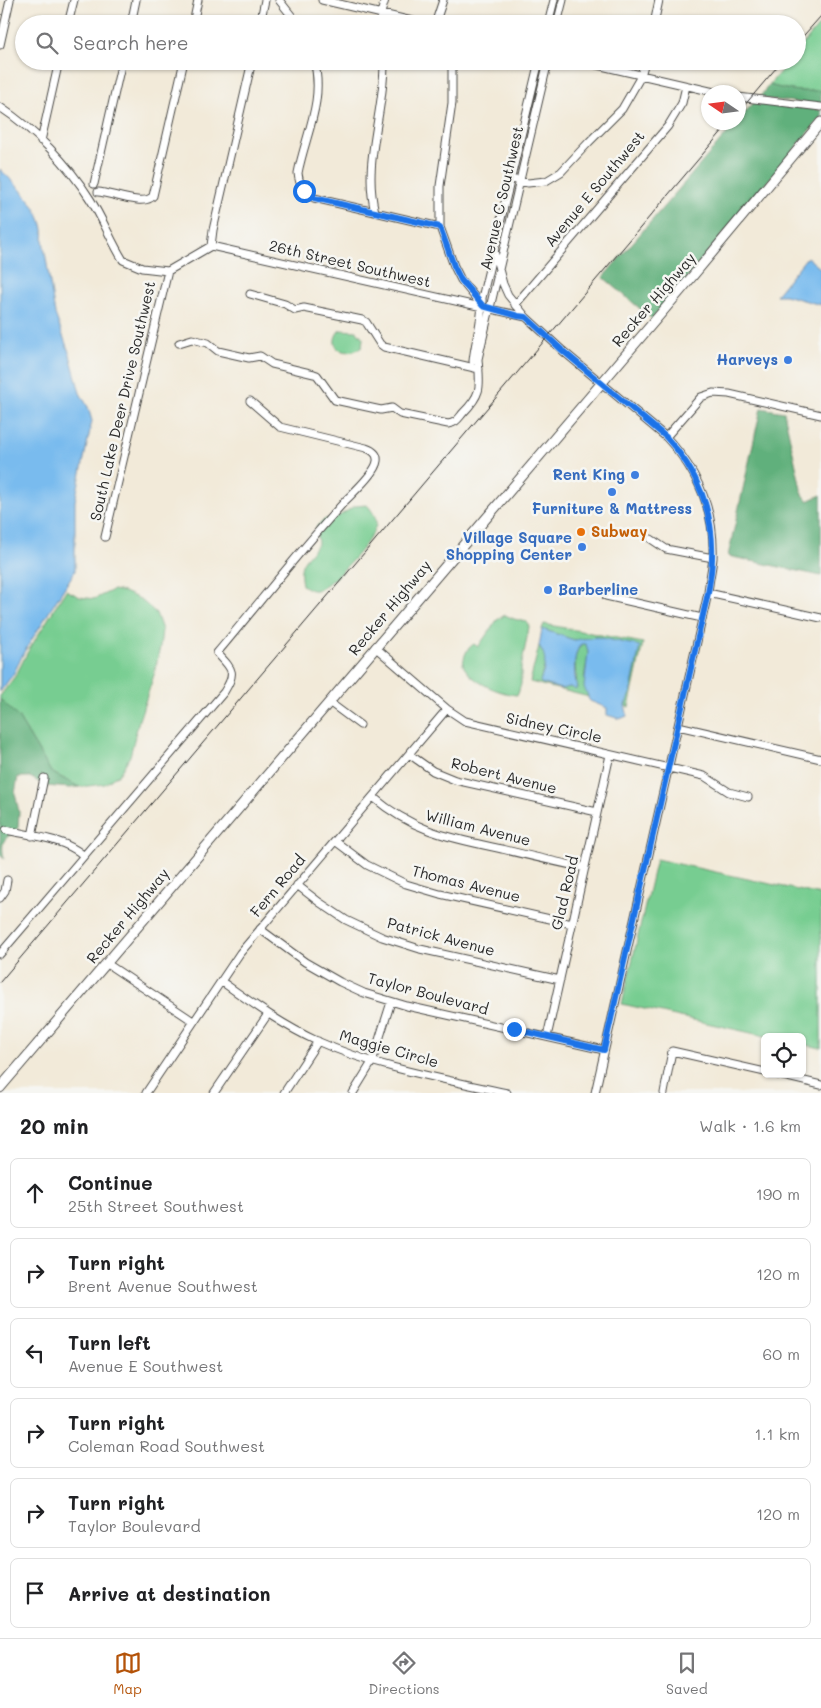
<!DOCTYPE html>
<html lang="en">
<head>
<meta charset="utf-8">
<style>
  body { margin:0; font-family:Mali,sans-serif; background:#f6f6f6; color:#202124 }
  .controls { position:absolute; right:15px; bottom:15px; display:grid; overflow:hidden; border-radius:8px; box-shadow:0 1px 4px #0004 }
  .controls button { width:45px; height:45px; display:grid; place-items:center; padding:0; border:0; border-bottom:1px solid #e0e0e0; background:#fff; color:#202124; font:25px sans-serif }
  .compass { position:absolute; left:701px; top:85px; width:45px; height:45px; border-radius:50%; background:#fff; box-shadow:0 1px 4px #0004; rotate:283deg }
  .stop { position:absolute; width:15px; height:15px; margin:-11px; border:4px solid #1a73e8; border-radius:50%; background:#fff }
  .stop.end { background:#1a73e8; border-color:#fff; box-shadow:0 1px 5px #0008 }
  .list { margin:0; padding:0; list-style:none }
  h2 { display:flex; justify-content:space-between; align-items:center; height:65px; margin:0; padding:0 20px; font-size:21px }
  h2 small { font-size:16px; font-weight:400; color:#757577 }
  .list li { display:grid; grid-template-columns:32px 1fr auto; gap:15px; align-items:center; box-sizing:border-box; height:70px; margin:0 10px 10px; padding:0 10px; border:1px solid #e0e0e0; border-radius:8px }
  .list b { display:block; font-size:19px; white-space:nowrap }
  .list p { margin:0; font-size:16px; white-space:nowrap; color:#757577 }
  .list em { font-size:16px; font-style:normal; color:#757577 }
  .icon { flex:none; width:28px; height:28px; fill:none; stroke:currentColor; stroke-width:2; stroke-linecap:round; stroke-linejoin:round }
  .map { position:relative; flex:none; width:821px; height:1093px; overflow:hidden }
  .search { position:absolute; background:#fff; box-shadow:0 1px 4px #0004; left:15px; right:15px; top:15px; height:55px; display:flex; align-items:center; gap:12px; box-sizing:border-box; padding:0 18px; border-radius:28px; color:#757577; font-size:19px }
  .sheet { height:545px; background:#fff }
  nav { display:flex; justify-content:space-around; align-items:center; box-sizing:border-box; height:70px; border-top:1px solid #e0e0e0; background:#fff; font-size:14px; color:#757577 }
  nav a { display:grid; justify-items:center; gap:2px }
  nav .on { color:#b45309 }
  .map>svg:first-child { display:block }
  .green { fill:#77cd91; stroke:#517c5e }
  .forest { fill:#61b07b; stroke:#466e53 }
  .water { fill:#79bbee; stroke:#52738c }
  .lines { fill:none; stroke-linecap:round; stroke-linejoin:round }
  .minor-casing { stroke:#494845; stroke-width:9 }
  .major-casing { stroke:#494845; stroke-width:11 }
  .minor { stroke:#fff; stroke-width:7 }
  .major { stroke:#fff; stroke-width:9 }
  .rail { stroke:#2b2b2b; stroke-width:1 }
  .route { stroke:#1a73e8; stroke-width:6 }
  .shop-dot { fill:#3f7fe0; stroke:#f6f6f2; stroke-width:2 }
  .food-dot { fill:#e8710a; stroke:#f6f6f2; stroke-width:2 }
  .labels { text-anchor:middle; stroke-width:5; stroke-linejoin:round; paint-order:stroke }
  .street-label { font-size:15px; fill:#2b2b2b; stroke:#f6f6f2 }
  .shop-label { font-size:15px; font-weight:bold; fill:#366cbe; stroke:#f6f6f2; text-anchor:end }
  .food-label { font-size:15px; font-weight:bold; fill:#c56008; stroke:#f6f6f2; text-anchor:start }
</style>
</head>
<body>
<div class="map">
<svg width="821" height="1093" viewBox="0 0 821 1093">
  <rect width="100%" height="100%" fill="#f6f6f2"/>
  <filter id="ink" filterUnits="userSpaceOnUse"><feTurbulence type="fractalNoise" baseFrequency=".02" numOctaves="2"/><feDisplacementMap in="SourceGraphic" scale="10" xChannelSelector="R" yChannelSelector="G"/><feConvolveMatrix kernelMatrix="1 2 1 2 8 2 1 2 1" color-interpolation-filters="sRGB"/></filter>
  <filter id="wash" filterUnits="userSpaceOnUse"><feTurbulence type="fractalNoise" baseFrequency=".0096" numOctaves="4" result="noise"/><feDisplacementMap in="SourceGraphic" scale="20" xChannelSelector="R" yChannelSelector="G"/><feGaussianBlur stdDeviation="1.12" result="paint"/><feColorMatrix in="noise" values="0 0 0 0 0 0 0 0 0 0 0 0 0 0 0 0 0 1.4 0 .05"/><feComposite in="paint" operator="in"/></filter>
  <g filter="url(#wash)">
    <rect width="100%" height="100%" fill="#f2ead9"/>
    <path class="green" d="M821,23V90C803,93 787,90 769,85L789,61H797V51Z
      M340,330L357,331L363,338L362,347C355,352 344,354 337,348C333,342 335,335 340,330Z
      M367,505C372,510 377,518 376,525C372,542 333,585 316,590C311,591 307,588 302,585C297,558 308,561 318,542L316,531L317,526L323,520L339,516L355,506Z
      M66,590L80,597L94,599L113,590L124,592L140,599L156,613L162,630L160,647L154,675L139,720L130,756L120,773L105,784L79,787L51,772L18,717L0,699V696L16,675L27,653Z
      M505,615L514,619L527,622L529,627L521,668V684L518,694L516,695C498,693 471,682 463,665C464,656 466,649 474,644L478,647L497,620Z
      M544,624L643,643L629,707L625,706L630,695L639,646L597,637L574,640L542,629Z
      M583,643L587,644L588,647C589,668 579,675 589,697L530,682L539,646C552,662 540,669 541,683L561,689L566,687L577,688C577,672 570,655 583,643Z
      M656,859L821,895V1048L802,1044V1037H769L622,1004Z"/>
    <path class="forest" d="M769,85C787,90 803,93 821,90V105L759,98Z
      M754,102L821,110V118L652,319L603,277Z
      M761,408L784,412L802,493L808,501L821,495V576L728,556Z
      M0,699L18,717L51,772L79,787L70,788L46,786L30,777H18L15,793L19,812L18,828C5,840 0,838 4,859L0,855Z"/>
    <path class="water" d="M0,169C18,187 47,212 43,240L55,314L70,355L80,393L88,407L92,421L75,501V571L24,652L14,673L0,692Z
      M807,257L821,269V305L785,295H776Z
      M542,629L574,640L597,637L640,646L630,695L625,705L627,713V716L620,719L607,715V708L590,701L588,698V696L584,687L588,652L586,644H581C574,653 574,666 575,677C576,683 577,685 576,690L570,687L561,689L541,683L540,681C545,669 548,657 539,646Z"/>
  </g>
  <g filter="url(#ink)">
    <g class="lines">
      <g class="minor-casing">
        <path id="minor" d="M279,0L298,24
          M322,0L425,24
          M68,24L74,0
          M131,24L136,0
          M193,24L198,0
          M260,24L265,0
          M382,24L381,13L385,0
          M435,24L443,0
          M548,24L554,0
          M557,24L563,0
          M654,24L659,0
          M0,45L10,0
          M314,61C325,100 305,136 298,173C299,185 304,193 314,198L440,227
          M452,61V103L440,186V227L454,266L461,280L482,306
          M580,61L714,92
          M738,97L821,107
          M0,107C35,130 68,164 90,199C103,219 111,241 123,260L142,268L168,271
          M41,141L59,61
          M516,180L528,183L546,181L561,172L589,142L622,109L641,76L645,61
          M94,184L122,61
          M98,192C112,193 144,207 153,196L184,61
          M375,212C362,162 385,111 384,61
          M211,246L213,230L252,61
          M494,251L503,284L508,295L526,317L563,351L666,437C697,470 715,511 713,558C712,569 709,581 708,593L595,1093
          M168,271L211,246L526,317
          M250,294L285,304L295,310L304,308L362,320L366,322L380,344L384,347L479,369
          M515,305L668,126L682,103L686,86
          M179,343L192,339L208,343L218,351L249,358L260,356L272,364L314,374L317,375L335,400L381,410L392,408L400,414L448,424C456,423 458,419 463,413C483,393 480,386 478,359L548,61
          M473,361C475,340 483,319 482,298L539,61
          M666,437L701,397L713,393L729,394L821,415
          M105,537L168,271
          M651,539L666,549L713,558
          M708,593L821,618
          M606,596L702,618
          M375,647L447,709L465,721L704,776L729,792L748,797
          M329,702L360,725
          M678,726L821,759
          M409,754L433,771L455,780L597,812
          M373,797C414,832 451,838 502,849C530,856 557,862 585,868
          M6,830C32,836 63,838 83,855
          M32,836L44,778
          M335,841L367,865L406,884L440,894L572,924
          M297,885L319,902L346,920L382,937L420,949L560,980
          M0,898L5,891L7,880
          M260,929L305,962L340,982L364,993L407,1006L604,1050
          M0,954L224,692C237,672 232,669 217,653C260,602 301,549 346,500C354,492 376,472 377,461C378,454 372,450 366,448L280,427L250,401
          M106,963L193,1021
          M221,981C252,1003 282,1025 317,1041C377,1068 444,1079 507,1093
          M547,1037L610,755
          M775,1074L821,1085
          M146,1093L240,953L447,709
          M214,1093L268,1014
          M284,1093L318,1041
          M353,1093L372,1062L391,1002
          M664,1093L672,1051L765,1072"/>
      </g>
      <g class="major-casing">
        <path id="major" d="M0,1088L681,290L821,122"/>
      </g>
      <use href="#minor" class="minor"/>
      <use href="#major" class="major"/>
      <path class="rail" d="M797,43L821,16
        M738,113L782,61
        M0,982L730,122"/>
    </g>
  </g>
  <g class="lines" filter="url(#ink)">
    <path class="route" d="M304,191L314,198L440,227L454,266L461,280L483,306L518,316L526,317L563,351L666,437C697,470 714,512 712,558C712,569 710,581 708,593L604,1050L514,1029"/>
  </g>
  <g class="shop-dot">
    <circle cx="788" cy="360" r="5"/>
    <circle cx="635" cy="475" r="5"/>
    <circle cx="612" cy="492" r="5"/>
    <circle cx="582" cy="547" r="5"/>
    <circle cx="548" cy="590" r="5"/>
  </g>
  <circle class="food-dot" cx="581" cy="532" r="5"/>
  <g class="labels">
    <g class="street-label">
      <text transform="translate(595 189) rotate(-50)" y="5">Avenue E Southwest</text>
      <text transform="translate(502 198) rotate(-77)" y="5">Avenue C Southwest</text>
      <text transform="translate(350 264) rotate(13)" y="5">26th Street Southwest</text>
      <text transform="translate(654 300) rotate(-49)" y="5">Recker Highway</text>
      <text transform="translate(123 401) rotate(-77)" y="5">South Lake Deer Drive Southwest</text>
      <text transform="translate(390 608) rotate(-50)" y="5">Recker Highway</text>
      <text transform="translate(554 728) rotate(12)" y="5">Sidney Circle</text>
      <text transform="translate(504 776) rotate(14)" y="5">Robert Avenue</text>
      <text transform="translate(478 828) rotate(14)" y="5">William Avenue</text>
      <text transform="translate(466 884) rotate(14)" y="5">Thomas Avenue</text>
      <text transform="translate(278 886) rotate(-50)" y="5">Fern Road</text>
      <text transform="translate(565 893) rotate(-77)" y="5">Glad Road</text>
      <text transform="translate(128 916) rotate(-50)" y="5">Recker Highway</text>
      <text transform="translate(441 937) rotate(15)" y="5">Patrick Avenue</text>
      <text transform="translate(428 994) rotate(15)" y="5">Taylor Boulevard</text>
      <text transform="translate(389 1049) rotate(16)" y="5">Maggie Circle</text>
    </g>
    <g class="shop-label">
      <text x="778" y="365">Harveys</text>
      <text x="625" y="480">Rent King</text>
      <text x="612" y="514" text-anchor="middle">Furniture &amp; Mattress</text>
      <text x="572" y="543">Village Square<tspan x="572" dy="17">Shopping Center</tspan></text>
      <text x="558" y="595" text-anchor="start">Barberline</text>
    </g>
    <g class="food-label">
      <text x="591" y="537">Subway</text>
    </g>
  </g>
</svg>
<div class="controls">
<button><svg class="icon" aria-label="locate" viewBox="0 0 24 24"><circle cx="12" cy="12" r="6"/><path d="M12 2v4M12 18v4M2 12h4M18 12h4"/></svg></button>
</div>
<svg class="compass" viewBox="-18 -18 36 36"><path d="M0-13l5 13h-10z" fill="#e53935"/><path d="M0 13l5-13h-10z" fill="#757577"/></svg>
<div class="stop" style="left:304px;top:191px"></div>
<div class="stop end" style="left:514px;top:1029px"></div>
<div class="search"><svg class="icon" aria-label="search" viewBox="0 0 24 24"><circle cx="10" cy="10" r="6"/><path d="M15 15l6 6"/></svg>Search here</div>
</div>
<section class="sheet">
<h2>20 min<small>Walk · 1.6 km</small></h2>
<ul class="list">
<li><svg class="icon" aria-label="ahead" viewBox="0 0 24 24"><path d="M12 20V5M6 11l6-6 6 6"/></svg><div><b>Continue</b><p>25th Street Southwest</p></div><em>190 m</em></li>
<li><svg class="icon" aria-label="right" viewBox="0 0 24 24"><path d="M7 20v-9h11M14 6l5 5-5 5"/></svg><div><b>Turn right</b><p>Brent Avenue Southwest</p></div><em>120 m</em></li>
<li><svg class="icon" aria-label="left" viewBox="0 0 24 24"><path d="M17 20v-9H6M10 6l-5 5 5 5"/></svg><div><b>Turn left</b><p>Avenue E Southwest</p></div><em>60 m</em></li>
<li><svg class="icon" aria-label="right" viewBox="0 0 24 24"><path d="M7 20v-9h11M14 6l5 5-5 5"/></svg><div><b>Turn right</b><p>Coleman Road Southwest</p></div><em>1.1 km</em></li>
<li><svg class="icon" aria-label="right" viewBox="0 0 24 24"><path d="M7 20v-9h11M14 6l5 5-5 5"/></svg><div><b>Turn right</b><p>Taylor Boulevard</p></div><em>120 m</em></li>
<li><svg class="icon" aria-label="arrive" viewBox="0 0 24 24"><path d="M6 21V4h12l-3 4 3 4H6"/></svg><div><b>Arrive at destination</b></div></li>
</ul>
</section>
<nav>
<a class="on"><svg class="icon" aria-label="map" viewBox="0 0 24 24"><path d="M3 6l6-2 6 2 6-2v14l-6 2-6-2-6 2zM9 4v14M15 6v14"/></svg>Map</a>
<a><svg class="icon" aria-label="directions" viewBox="0 0 24 24"><path d="M12 3l9 9-9 9-9-9zM9 14v-3h6M13 9l2 2-2 2"/></svg>Directions</a>
<a><svg class="icon" aria-label="saved" viewBox="0 0 24 24"><path d="M7 4h10v16l-5-4-5 4z"/></svg>Saved</a>
</nav>
</body>
</html>
